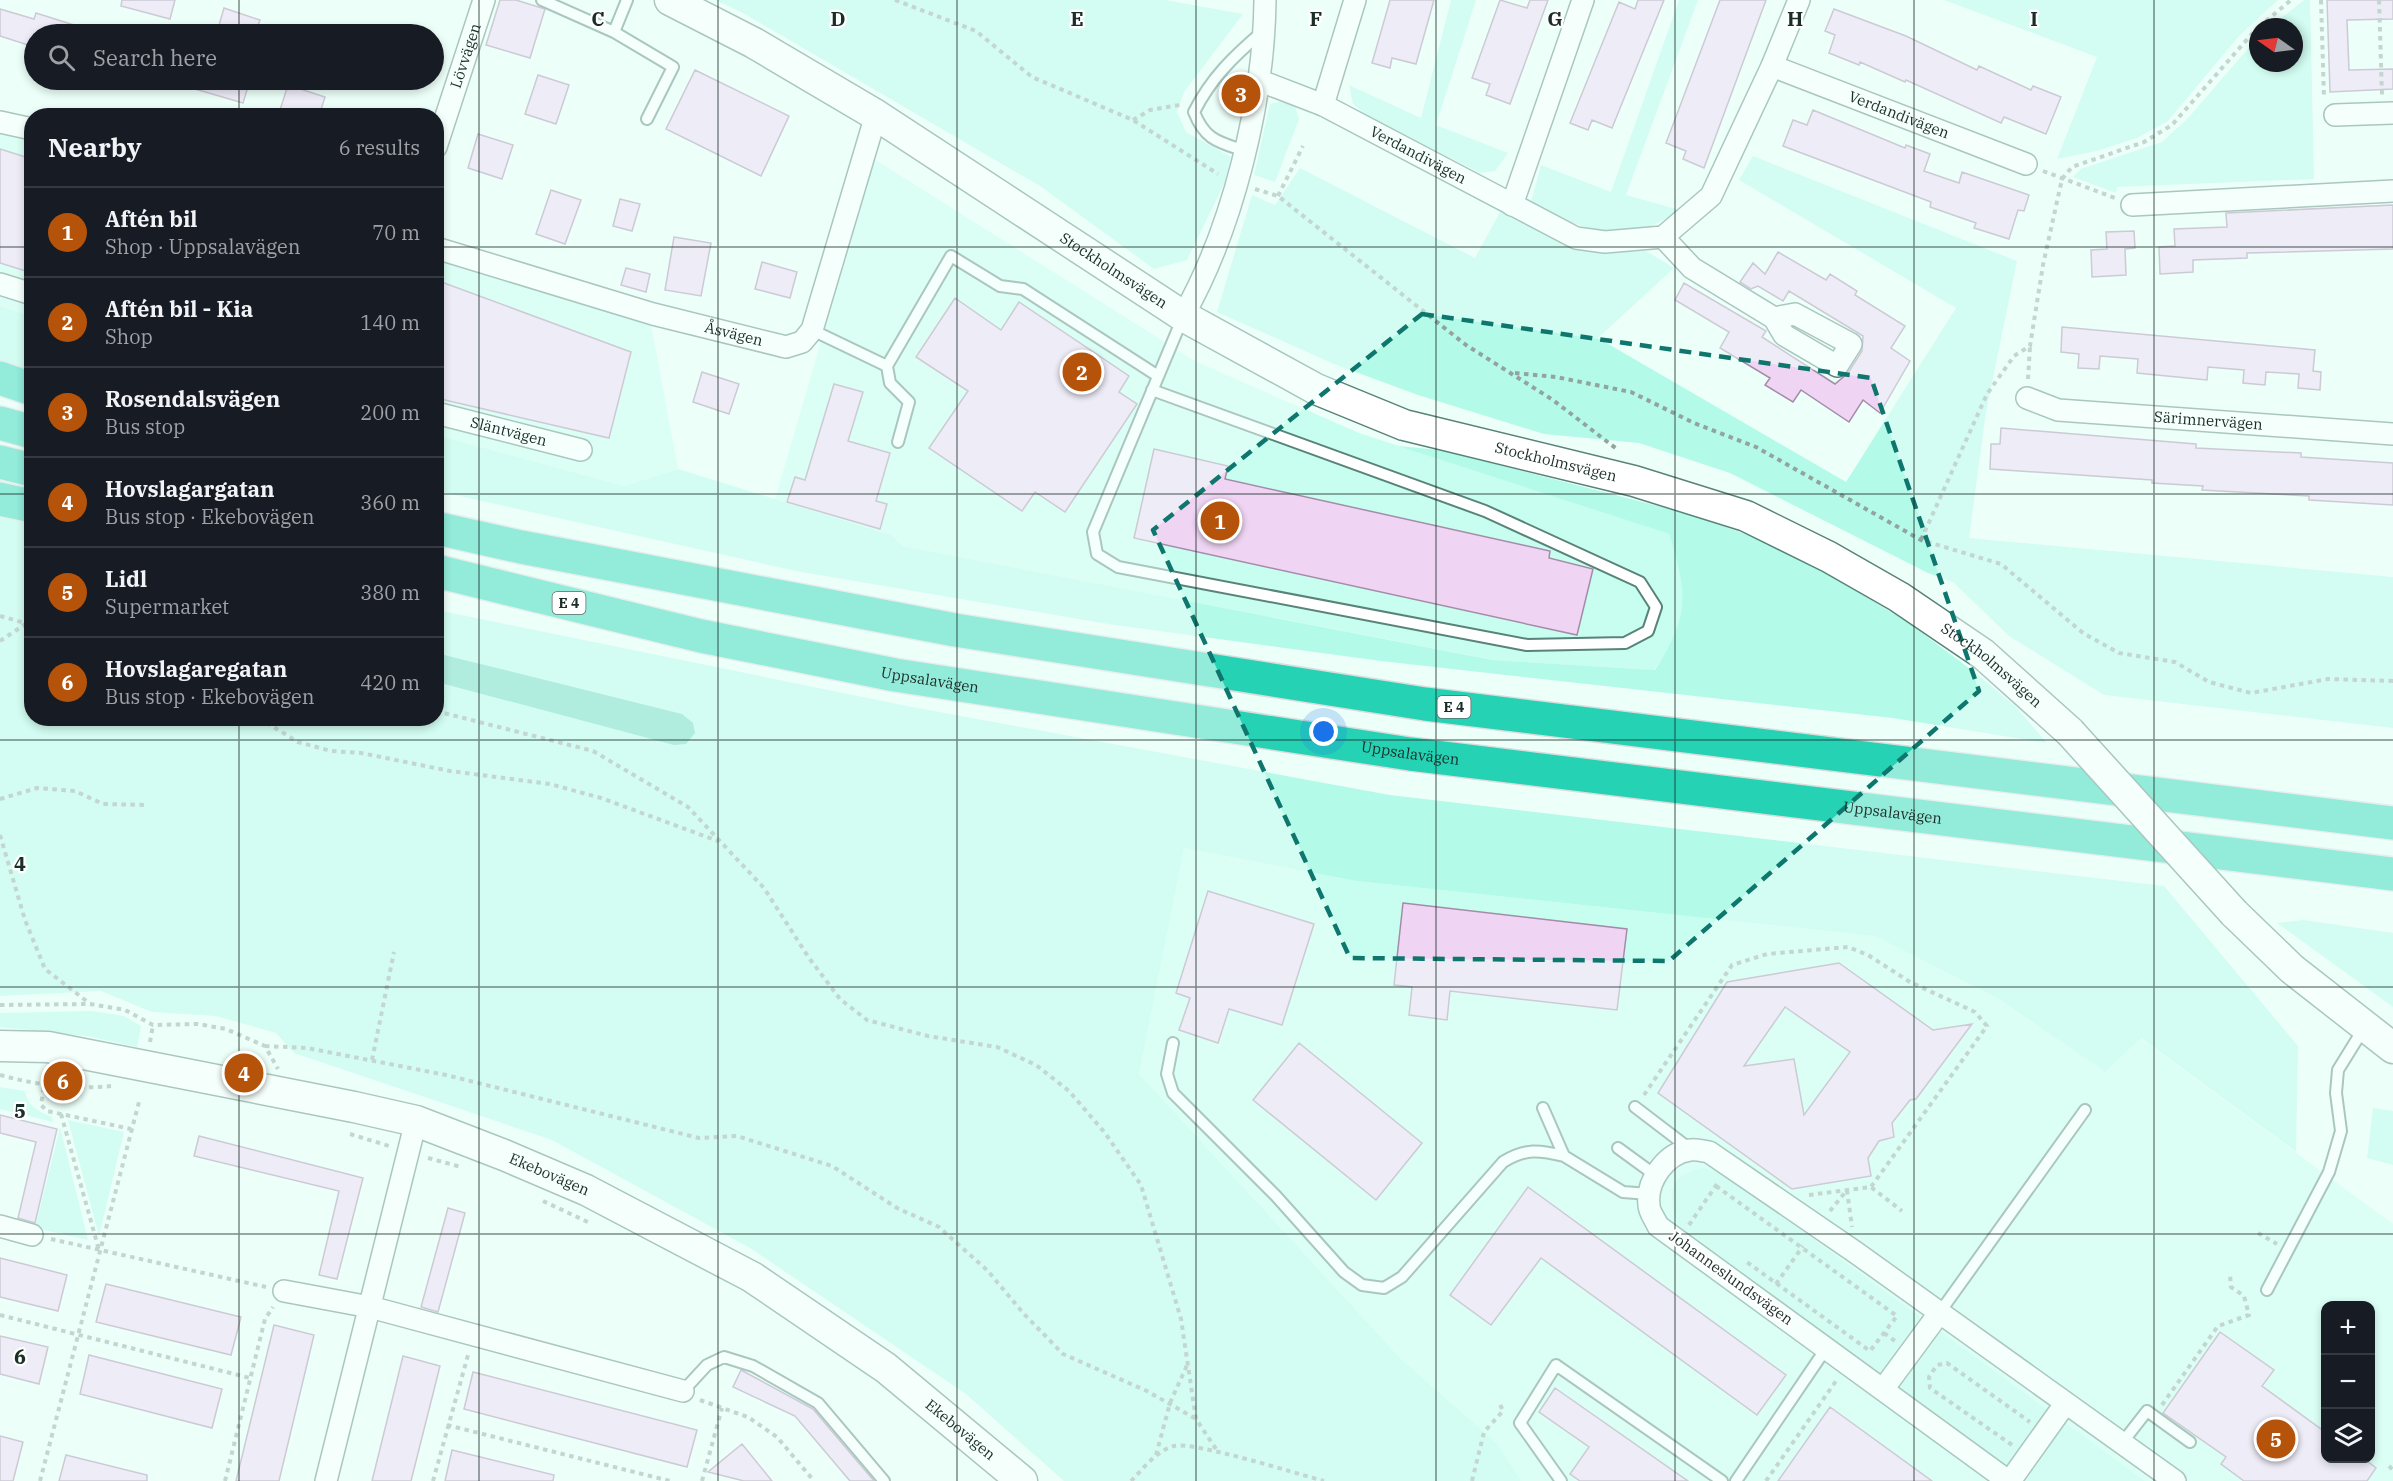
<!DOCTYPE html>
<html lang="en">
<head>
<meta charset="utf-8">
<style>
  body { margin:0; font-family:"IBM Plex Serif",serif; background:#20242c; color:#f1f3f6 }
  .controls { position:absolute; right:18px; bottom:18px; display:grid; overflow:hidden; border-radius:12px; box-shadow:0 3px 9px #0003 }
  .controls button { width:54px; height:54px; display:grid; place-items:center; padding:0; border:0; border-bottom:2px solid #363941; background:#171b24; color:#f1f3f6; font:30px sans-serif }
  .compass { position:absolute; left:2249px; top:18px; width:54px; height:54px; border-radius:50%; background:#171b24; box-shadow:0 3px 9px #0003; rotate:284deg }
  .you { position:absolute; left:1324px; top:732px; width:21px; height:21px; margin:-15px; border:4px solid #fff; border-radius:50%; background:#1a73e8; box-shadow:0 0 0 9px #1a73e833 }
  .badge { display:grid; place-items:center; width:39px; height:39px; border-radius:50%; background:#b45309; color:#fff; font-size:20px; font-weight:700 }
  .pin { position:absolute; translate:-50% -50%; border:3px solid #fff; box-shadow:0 2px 6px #0006 }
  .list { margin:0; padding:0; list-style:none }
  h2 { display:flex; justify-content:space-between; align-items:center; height:78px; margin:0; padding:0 24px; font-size:26px }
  h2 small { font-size:20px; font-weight:400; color:#9ea1a6 }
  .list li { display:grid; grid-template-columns:39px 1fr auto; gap:18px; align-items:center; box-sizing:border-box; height:90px; padding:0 24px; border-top:2px solid #363941 }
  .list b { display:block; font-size:22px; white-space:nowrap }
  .list p { margin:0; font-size:20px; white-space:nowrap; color:#9ea1a6 }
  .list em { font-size:20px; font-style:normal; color:#9ea1a6 }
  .icon { flex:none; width:33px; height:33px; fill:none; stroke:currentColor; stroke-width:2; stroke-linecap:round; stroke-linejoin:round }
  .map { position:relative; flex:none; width:2393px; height:1481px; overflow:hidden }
  .search { position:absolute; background:#171b24; box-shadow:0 3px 9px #0003; left:24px; top:24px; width:420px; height:66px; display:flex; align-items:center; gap:15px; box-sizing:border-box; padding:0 21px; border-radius:33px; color:#9ea1a6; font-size:22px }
  .panel { position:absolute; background:#171b24; box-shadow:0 3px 9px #0003; left:24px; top:108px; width:420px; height:618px; border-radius:24px }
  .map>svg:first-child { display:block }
  .built { fill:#c7feef; fill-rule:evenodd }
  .green { fill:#b4fae8 }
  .water { fill:#68d8bf }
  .building { fill:#efd5f3; stroke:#a48ca8; stroke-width:1.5; fill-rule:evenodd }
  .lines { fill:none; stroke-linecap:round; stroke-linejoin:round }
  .lane-casing { stroke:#598378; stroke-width:14 }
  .street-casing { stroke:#598378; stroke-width:24 }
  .secondary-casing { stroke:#598378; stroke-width:33 }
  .highway-casing { stroke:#dbdddd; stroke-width:36 }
  .path { stroke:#92a49e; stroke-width:4; stroke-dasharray:4.5 4.5; stroke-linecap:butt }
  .lane { stroke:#fff; stroke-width:10 }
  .street { stroke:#fff; stroke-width:21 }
  .secondary { stroke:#fff; stroke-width:30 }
  .highway { stroke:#26d2b4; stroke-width:33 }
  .secondary-bridge-casing { stroke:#598378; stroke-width:33; stroke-linecap:butt }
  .secondary-bridge { stroke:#fff; stroke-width:30 }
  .marked { fill:none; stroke:#0f766e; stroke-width:4.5; stroke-dasharray:12 8; stroke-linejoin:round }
  .grid { fill:none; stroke:#1b2d28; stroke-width:1.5; stroke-opacity:0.55 }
  .labels { text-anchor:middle; stroke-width:4.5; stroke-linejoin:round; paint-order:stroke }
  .shield { fill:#fff; stroke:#5f6c68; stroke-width:1.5 }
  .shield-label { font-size:14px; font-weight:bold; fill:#1b2d28 }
  .street-label { font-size:15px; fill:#1b2d28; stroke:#fff }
  .grid-label { font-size:20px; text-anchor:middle; font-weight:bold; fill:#1b2d28; stroke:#fff; stroke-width:4.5; stroke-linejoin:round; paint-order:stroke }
</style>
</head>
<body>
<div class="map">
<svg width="2393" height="1481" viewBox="0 0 2393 1481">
  <rect width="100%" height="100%" fill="#edfff9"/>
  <path class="built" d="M0,118L31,127V316L0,306Z
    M874,159L1195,361L1359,433L1669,534L1681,573L1684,607L1674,642L1654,670L1494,660L903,546L891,535L775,499Z
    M436,253L650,319L678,469L624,486L437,435Z
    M1184,848L1356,881L1875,936L1999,999L2105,1072L2140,1038L2393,1224V1481H1521L1498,1444L1400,1358L1138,1074ZM2326,1306H2370V1458H2326Z"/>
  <path class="green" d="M715,0H1165L1243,14L1184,92L1177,112L1186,132L1231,157L1224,184L1187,260L1154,269L1040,186L743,13Z
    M1451,0H1476L1436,125L1508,153L1495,171L1480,173L1367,116L1353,104L1349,85L1421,118Z
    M1679,0H1698L1626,195L1680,210C1663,221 1645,231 1624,234C1603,237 1551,214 1530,206L1541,165L1611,192Z
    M1944,0H2278L2239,36L2168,121L2137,138L2097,151L2057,159L2097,57Z
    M2304,0H2310L2314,179L2117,187L2116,193L2073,177L2081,169L2162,142L2189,117L2258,37V63H2294V27H2270Z
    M1283,101L1295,106L1299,119L1275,182L1254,175L1270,104Z
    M1753,156L2017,261L1986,412L1969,538L2393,577V728L2104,695L2009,636L1953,582L1928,573L1730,473L1639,443L1544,434L1418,395L1334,364L1217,312L1252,195L1275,205L1300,168L1475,258L1500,212L1566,246L1610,253L1646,251L1674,268L1598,338L1846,482L1956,308L1739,180Z
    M0,306L31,316V373L0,363Z
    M437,435L624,486L678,469L891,535L903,546L1493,660L1655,670C1690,616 1688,594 1669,534L1398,446L1440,450L1689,514L1754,537L1806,561L1909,623L1978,675L2016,707L2047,743L1893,718L1381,661L1108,624L796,571L437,491Z
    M0,514L31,521L32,718H436L437,610L907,706L1390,795L2164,886L2298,1046L2296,1152L2141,1038L2105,1072L1999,999L1875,936L1356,881L1184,848L1139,1074L1400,1358L1498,1444L1521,1481H1064L966,1394L750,1248L552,1140L294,1053L276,1033L216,1016L152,1012L101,991L0,996Z
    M2304,920L2393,933V1007L2277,923Z
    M92,1011L124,1016L141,1026L137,1047L87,1036L0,1027V1013Z
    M0,1087L25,1091C28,1107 38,1111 52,1117L53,1122L0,1109Z
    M2373,1108L2393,1111V1165L2367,1158Z
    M68,1120L124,1132L99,1236Z
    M60,1127L88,1240L35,1228Z
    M1703,1168L1721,1172L2145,1481H2026L1679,1226C1667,1197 1667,1174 1703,1168Z"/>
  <path class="water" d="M436,653L682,714L693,723L695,733L686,744L674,745L437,682Z"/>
  <path class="building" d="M122,0H175L170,19L121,6Z
    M500,0H516L545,9L530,58L486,45Z
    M1390,0H1434L1416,64L1392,58L1390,68L1372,63Z
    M1500,0L1527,8L1530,0H1548L1510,104L1486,95L1490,84L1472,78Z
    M1638,0H1664L1612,128L1592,120L1588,130L1570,123L1619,2L1635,9Z
    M1720,0H1766L1704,168L1683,159L1686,151L1666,143Z
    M2327,0H2393V19L2347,20L2349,70L2393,69V89L2330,92Z
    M224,8L260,20L255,34H226L217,32Z
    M0,9L34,19L36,13L93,31L92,34H34V47L0,36Z
    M1834,9L1906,36L1977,70L1979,66L2031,90L2033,86L2061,97L2046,134L2004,117L2001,123L1906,80L1905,82L1860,62L1859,65L1829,53L1835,35L1825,31Z
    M695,70L789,116L761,176L666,129Z
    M538,75L569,85L556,124L525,114Z
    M179,80H250L243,103L178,84Z
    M288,85L325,97L319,116H278Z
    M1813,110L1905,148L1906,145L1930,154L1924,171L1959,183L1962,172L2029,195L2024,211L2018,210L2009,239L1974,228L1976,223L1930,207L1931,202L1783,146L1793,120L1807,125Z
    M478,134L513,145L502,179L468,168Z
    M0,149L32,159V273L0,263Z
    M551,190L581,200L565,244L536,234Z
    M620,199L640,204L632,231L613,226Z
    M2393,205V249L2247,253V258L2193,260V272L2160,274L2159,247L2175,246L2174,229L2227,227L2226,213Z
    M2134,231L2135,248L2125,249L2126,275L2092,277L2091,250L2107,249L2106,232Z
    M674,237L711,243L701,296L665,290Z
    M1778,252L1826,280L1830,274L1857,291L1855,295L1905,326L1891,348L1910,361L1880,413L1863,400L1849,422L1801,390L1793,402L1765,385L1770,378L1720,348L1729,332L1675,300L1684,283L1766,331L1762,337L1835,384L1848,373L1862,351L1863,336L1789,291L1783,301L1758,286L1751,289L1740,282L1753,263L1765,274Z
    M762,262L797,272L790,298L755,289Z
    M626,268L650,274L646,292L621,285Z
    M436,280L631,352L609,438L436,398Z
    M955,298L1001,330L1019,302L1129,376L1119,392L1137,404L1065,512L1035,492L1022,511L929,448L968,391L916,357Z
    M2062,327L2315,350L2313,371L2321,372L2320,390L2298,388L2299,374L2266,372L2265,385L2243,383L2244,370L2208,367L2207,380L2137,373L2138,359L2100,356L2099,369L2078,368L2079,354L2061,352Z
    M702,372L739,384L729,414L693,402Z
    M834,384L863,392L848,441L890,453L876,501L887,504L880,529L787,502L795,477L805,480Z
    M2001,428L2196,444V448L2301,453V457L2393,463V505L2309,500V496L2202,490L2203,486L2152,483V480L1990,469L1991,444H2000Z
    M1154,449L1228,466L1225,479L1550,551L1549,558L1593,569L1577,635L1134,538Z
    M1208,891L1314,924L1282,1025L1229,1009L1218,1043L1179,1030L1190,998L1176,993Z
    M1403,903L1627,929L1617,1010L1450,991L1447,1020L1409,1015L1412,987L1394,985Z
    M1839,963L1933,1030L1972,1024L1916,1099L1910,1100L1892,1123L1894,1137L1879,1141L1868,1158L1871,1176L1792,1189L1658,1093L1727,982ZM1785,1007L1850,1052L1804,1115L1794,1059L1744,1066Z
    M1299,1043L1422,1143L1376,1200L1253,1100Z
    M0,1115L57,1129L35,1223L18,1218L36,1142L0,1133Z
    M199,1136L363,1178L337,1279L319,1275L339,1191L194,1156Z
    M1528,1187L1786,1375L1757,1415L1541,1258L1491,1325L1450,1295Z
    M448,1208L465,1213L438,1312L421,1307Z
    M0,1258L67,1275L58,1311L0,1297Z
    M106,1284L241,1317L231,1355L96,1322Z
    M274,1325L314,1335L279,1481H236Z
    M2220,1332L2274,1370L2262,1386L2325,1432V1458H2363L2376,1468L2367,1481H2244L2221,1464L2226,1457L2163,1413Z
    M0,1336L48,1347L39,1384L0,1374Z
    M89,1355L222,1389L212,1428L80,1394Z
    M403,1356L440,1366L411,1481H372Z
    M741,1370L813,1409L874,1481H850L795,1416L733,1387Z
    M473,1372L697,1430L687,1467L464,1409Z
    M1555,1388L1688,1481H1580L1570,1474L1589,1447L1539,1412Z
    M1830,1407L1932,1481H1778Z
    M0,1436L23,1442L13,1481H0Z
    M742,1444L772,1481H744L708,1472Z
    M452,1450L554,1475L553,1481H445Z
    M66,1455L147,1475V1481H59Z"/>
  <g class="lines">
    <g class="lane-casing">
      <path id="lane" d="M542,0L614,32L627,0
        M614,32L673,67L647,119
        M1245,151C1218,142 1205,140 1194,112C1211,78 1234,56 1262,32
        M812,330L887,366L951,256L1000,286L1023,289L1158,376
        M887,366L890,383L909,402L898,442
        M1152,390L1485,511L1640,582L1656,607L1648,631L1625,643L1527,645L1118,567L1097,554L1093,532L1183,317
        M1173,1043L1167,1074L1173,1093L1276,1196L1344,1272L1362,1285L1384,1288L1402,1277L1503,1162C1525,1148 1540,1150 1564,1156
        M1635,1107L1690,1149
        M1543,1108L1564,1156L1623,1192L1649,1194
        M1618,1148L1655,1175
        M2267,1290L2329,1172L2341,1131L2336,1093L2338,1070L2364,1028
        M1940,1312L2085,1110
        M683,1391L707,1365L724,1357L753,1366L818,1403L884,1481
        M2122,1443L2147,1411L2190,1442
        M1561,1481L1520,1423L1556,1365L1722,1481
        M1736,1481L1827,1347"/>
    </g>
    <g class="street-casing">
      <g id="street">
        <path id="s1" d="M1772,66L2026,164"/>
        <path id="s2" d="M1258,80L1323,105L1576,238L1605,242L1663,237L1711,196L1772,66L1799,0"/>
        <path d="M1323,105L1355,0"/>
        <path d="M2335,115L2393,113"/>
        <path d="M0,122L32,129"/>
        <path id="s3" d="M436,147L484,0"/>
        <path d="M1512,205L1583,0"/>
        <path d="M2132,205L2393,191"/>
        <path d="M1663,237L1692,268L1774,318L1784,335L1837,366L1851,344L1795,314L1774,318"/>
        <path id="s4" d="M436,248L653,314L786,347L802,342L812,330L876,115"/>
        <path d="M0,284L32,294"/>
        <path d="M1183,316C1233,228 1264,101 1265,0"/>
        <path id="s5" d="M2027,398L2058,410L2393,434"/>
        <path id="s6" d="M436,413L581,450"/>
        <path d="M0,1226L32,1235"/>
        <path d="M284,1291L370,1307L683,1391"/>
        <path d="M1884,1388L1940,1312"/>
        <path d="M326,1481L416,1121"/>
        <path d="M2008,1481L1658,1226C1655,1219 1649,1212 1649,1205C1646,1181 1666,1153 1690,1150C1696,1149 1703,1151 1709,1152L1855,1252L2175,1481"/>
        <path d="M2010,1481L2065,1404"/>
      </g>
    </g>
    <g class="secondary-casing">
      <g id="secondary">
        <path id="s7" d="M670,0L754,43L876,115L1183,316L1316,389L1404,425L1634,481L1746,516L1829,557L1899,597L1983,654L2070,732"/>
        <path d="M2234,913L2292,969L2393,1048"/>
        <path id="s8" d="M0,1046L48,1047L354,1107L416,1121L504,1155L586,1190L752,1277L886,1368L1022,1481"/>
      </g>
    </g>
    <g class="highway-casing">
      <g id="highway">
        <path d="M0,378L32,389"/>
        <path d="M0,423L32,432"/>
        <path d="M0,462L32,470"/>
        <path d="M0,499L32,506"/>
        <path d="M436,528L521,547L955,630L1425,704L2393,823"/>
        <path id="s9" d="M436,571L701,636L895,675L1410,754L2393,874"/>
      </g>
    </g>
    <path class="path" d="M895,0L976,31L1032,77L1133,120L1218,174
      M2321,0L2324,98
      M2379,0L2382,95
      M2259,27L2291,0
      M1133,120L1150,110L1180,105
      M2043,171L2115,198
      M1255,189L1278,196L1466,345L1553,400L1618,450
      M1278,196L1303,146
      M1515,373L1556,377L1631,392L1694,423L1756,447L1921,540L2001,564L2083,633L2119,653L2175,662L2209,682L2251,693L2328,679L2393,681
      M2028,379L2030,346
      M1921,540L1987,394L2014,356L2030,346L2043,265L2062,179L2072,167L2144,142L2172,125L2258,27
      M0,616L32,625
      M0,641L27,623
      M436,711L593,751L688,807L764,888L809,958L840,999L867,1020L928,1036L997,1047L1036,1065L1069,1091L1105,1133L1141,1185L1181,1319L1196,1419L1218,1452
      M259,718L298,742L331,751L361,753L450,771L550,784L601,798L718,841
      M0,799L37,788L75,791L103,804L147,805
      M0,835L25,920L45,969L89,1003
      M0,1005L90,1004L125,1010L153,1025L198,1024L226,1029L265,1046L278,1069
      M150,1042L153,1025
      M265,1046L307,1048L446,1075L699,1138L737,1136L832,1166L897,1208L939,1227L987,1270L1024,1314L1063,1354L1147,1391L1196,1419
      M372,1060L394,952
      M0,1075C37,1085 73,1090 111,1086
      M45,1079L41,1105L47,1111L131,1129
      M1644,1095L1732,965L1767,954L1848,947L1868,955L1910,982L1975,1012L1987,1026L1871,1187
      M61,1114L99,1250
      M350,1134L389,1146
      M428,1158L461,1167
      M1716,1186L1897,1316L1870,1351L1744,1260
      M1809,1195L1871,1187L1902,1211
      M543,1201L590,1223
      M1830,1211L1847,1190L1852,1227
      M1689,1225L1717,1184
      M2258,1233L2277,1244
      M51,1239L266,1287
      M1776,1284L1803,1246
      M0,1315L250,1378
      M1884,1333L1895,1341
      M700,1400L748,1417L777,1437L814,1481
      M2162,1405L2218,1326L2249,1315L2244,1296L2231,1287L2230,1275
      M447,1425L670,1481
      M2012,1445L1930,1388L1929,1377L1937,1365L1947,1363L2030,1422
      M1156,1455L1170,1403L1188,1363
      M2389,1466L2393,1470
      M40,1481L139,1102
      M225,1481L265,1319L273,1307
      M433,1481L468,1355
      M702,1481L722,1408
      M1131,1481C1144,1468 1156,1451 1174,1446C1193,1441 1298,1474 1324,1481
      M1472,1481L1484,1432L1503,1411L1499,1402
      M1766,1481L1836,1381"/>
    <use href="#lane" class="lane"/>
    <use href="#street" class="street"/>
    <use href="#secondary" class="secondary"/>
    <use href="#highway" class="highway"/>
    <g class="secondary-bridge-casing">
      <path id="secondary-bridge" d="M2070,732L2234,913"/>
    </g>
    <use href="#secondary-bridge" class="secondary-bridge"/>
  </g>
  <path d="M0 0H2393V1481H0ZM1422,314L1871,378L1979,691L1669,961L1350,958L1153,530Z" fill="#edfff9" fill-opacity=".55" fill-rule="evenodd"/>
  <path class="marked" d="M1422,314L1871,378L1979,691L1669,961L1350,958L1153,530Z"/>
  <path class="grid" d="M239,0V34M479,0V1481M718,0V1481M957,0V1481M1196,0V1481M1436,0V1481M1675,0V1481M1914,0V1481M2154,0V1481M239,80V116M0,247H32M436,247H2393M0,494H32M436,494H2393M239,718V1481M0,740H2393M0,987H2393M0,1234H2393"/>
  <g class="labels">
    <g class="shield">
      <rect x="552.5" y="592" width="33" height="22" rx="4.5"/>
      <rect x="1437.5" y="696" width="33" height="22" rx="4.5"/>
    </g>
    <g class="shield-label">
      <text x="569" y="608">E 4</text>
      <text x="1454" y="712">E 4</text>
    </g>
    <g class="street-label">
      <text dy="5" stroke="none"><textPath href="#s3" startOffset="96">Lövvägen</textPath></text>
      <text dy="5" stroke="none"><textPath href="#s1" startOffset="136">Verdandivägen</textPath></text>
      <text dy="5" stroke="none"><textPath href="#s2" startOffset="177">Verdandivägen</textPath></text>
      <text dy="5" stroke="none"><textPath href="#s7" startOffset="520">Stockholmsvägen</textPath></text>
      <text dy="5" stroke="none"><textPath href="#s4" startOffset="310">Åsvägen</textPath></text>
      <text dy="5" stroke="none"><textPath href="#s5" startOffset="184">Särimnervägen</textPath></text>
      <text dy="5" stroke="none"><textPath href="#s6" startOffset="75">Släntvägen</textPath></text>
      <text dy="5" stroke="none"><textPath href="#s7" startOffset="1006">Stockholmsvägen</textPath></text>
      <text dy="5" stroke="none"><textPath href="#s7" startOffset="1492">Stockholmsvägen</textPath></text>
      <text dy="5" stroke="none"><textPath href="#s9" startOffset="506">Uppsalavägen</textPath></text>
      <text dy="5" stroke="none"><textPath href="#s9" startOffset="992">Uppsalavägen</textPath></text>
      <text dy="5" stroke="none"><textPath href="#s9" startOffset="1478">Uppsalavägen</textPath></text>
      <text dy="5" stroke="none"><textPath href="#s8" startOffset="567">Ekebovägen</textPath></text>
      <text transform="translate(1731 1278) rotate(36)" y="5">Johanneslundsvägen</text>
      <text dy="5" stroke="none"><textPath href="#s8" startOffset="1053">Ekebovägen</textPath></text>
    </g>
  </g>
  <g class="grid-label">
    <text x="598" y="26">C</text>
    <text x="838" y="26">D</text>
    <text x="1077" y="26">E</text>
    <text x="1316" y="26">F</text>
    <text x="1555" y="26">G</text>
    <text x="1795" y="26">H</text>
    <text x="2034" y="26">I</text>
    <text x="20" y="871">4</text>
    <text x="20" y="1118">5</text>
    <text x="20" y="1364">6</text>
  </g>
</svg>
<div class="controls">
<button>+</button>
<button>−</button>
<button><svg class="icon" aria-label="layers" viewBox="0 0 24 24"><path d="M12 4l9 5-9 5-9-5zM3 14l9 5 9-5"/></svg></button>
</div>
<svg class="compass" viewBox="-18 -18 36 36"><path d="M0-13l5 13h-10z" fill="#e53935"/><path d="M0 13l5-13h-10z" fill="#9ea1a6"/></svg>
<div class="you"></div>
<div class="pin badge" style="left:1220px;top:521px">1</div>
<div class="pin badge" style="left:1082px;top:372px">2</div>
<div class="pin badge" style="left:1241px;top:94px">3</div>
<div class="pin badge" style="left:244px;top:1073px">4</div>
<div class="pin badge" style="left:2276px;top:1439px">5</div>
<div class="pin badge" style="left:63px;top:1081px">6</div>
<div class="search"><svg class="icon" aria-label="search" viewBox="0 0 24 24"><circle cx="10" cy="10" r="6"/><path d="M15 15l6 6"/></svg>Search here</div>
<section class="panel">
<h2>Nearby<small>6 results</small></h2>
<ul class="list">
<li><span class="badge">1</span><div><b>Aftén bil</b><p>Shop · Uppsalavägen</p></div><em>70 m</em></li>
<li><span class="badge">2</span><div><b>Aftén bil - Kia</b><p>Shop</p></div><em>140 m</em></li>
<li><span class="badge">3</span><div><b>Rosendalsvägen</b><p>Bus stop</p></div><em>200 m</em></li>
<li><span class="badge">4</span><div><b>Hovslagargatan</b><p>Bus stop · Ekebovägen</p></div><em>360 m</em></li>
<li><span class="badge">5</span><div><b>Lidl</b><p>Supermarket</p></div><em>380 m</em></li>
<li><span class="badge">6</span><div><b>Hovslagaregatan</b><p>Bus stop · Ekebovägen</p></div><em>420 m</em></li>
</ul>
</section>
</div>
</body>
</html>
